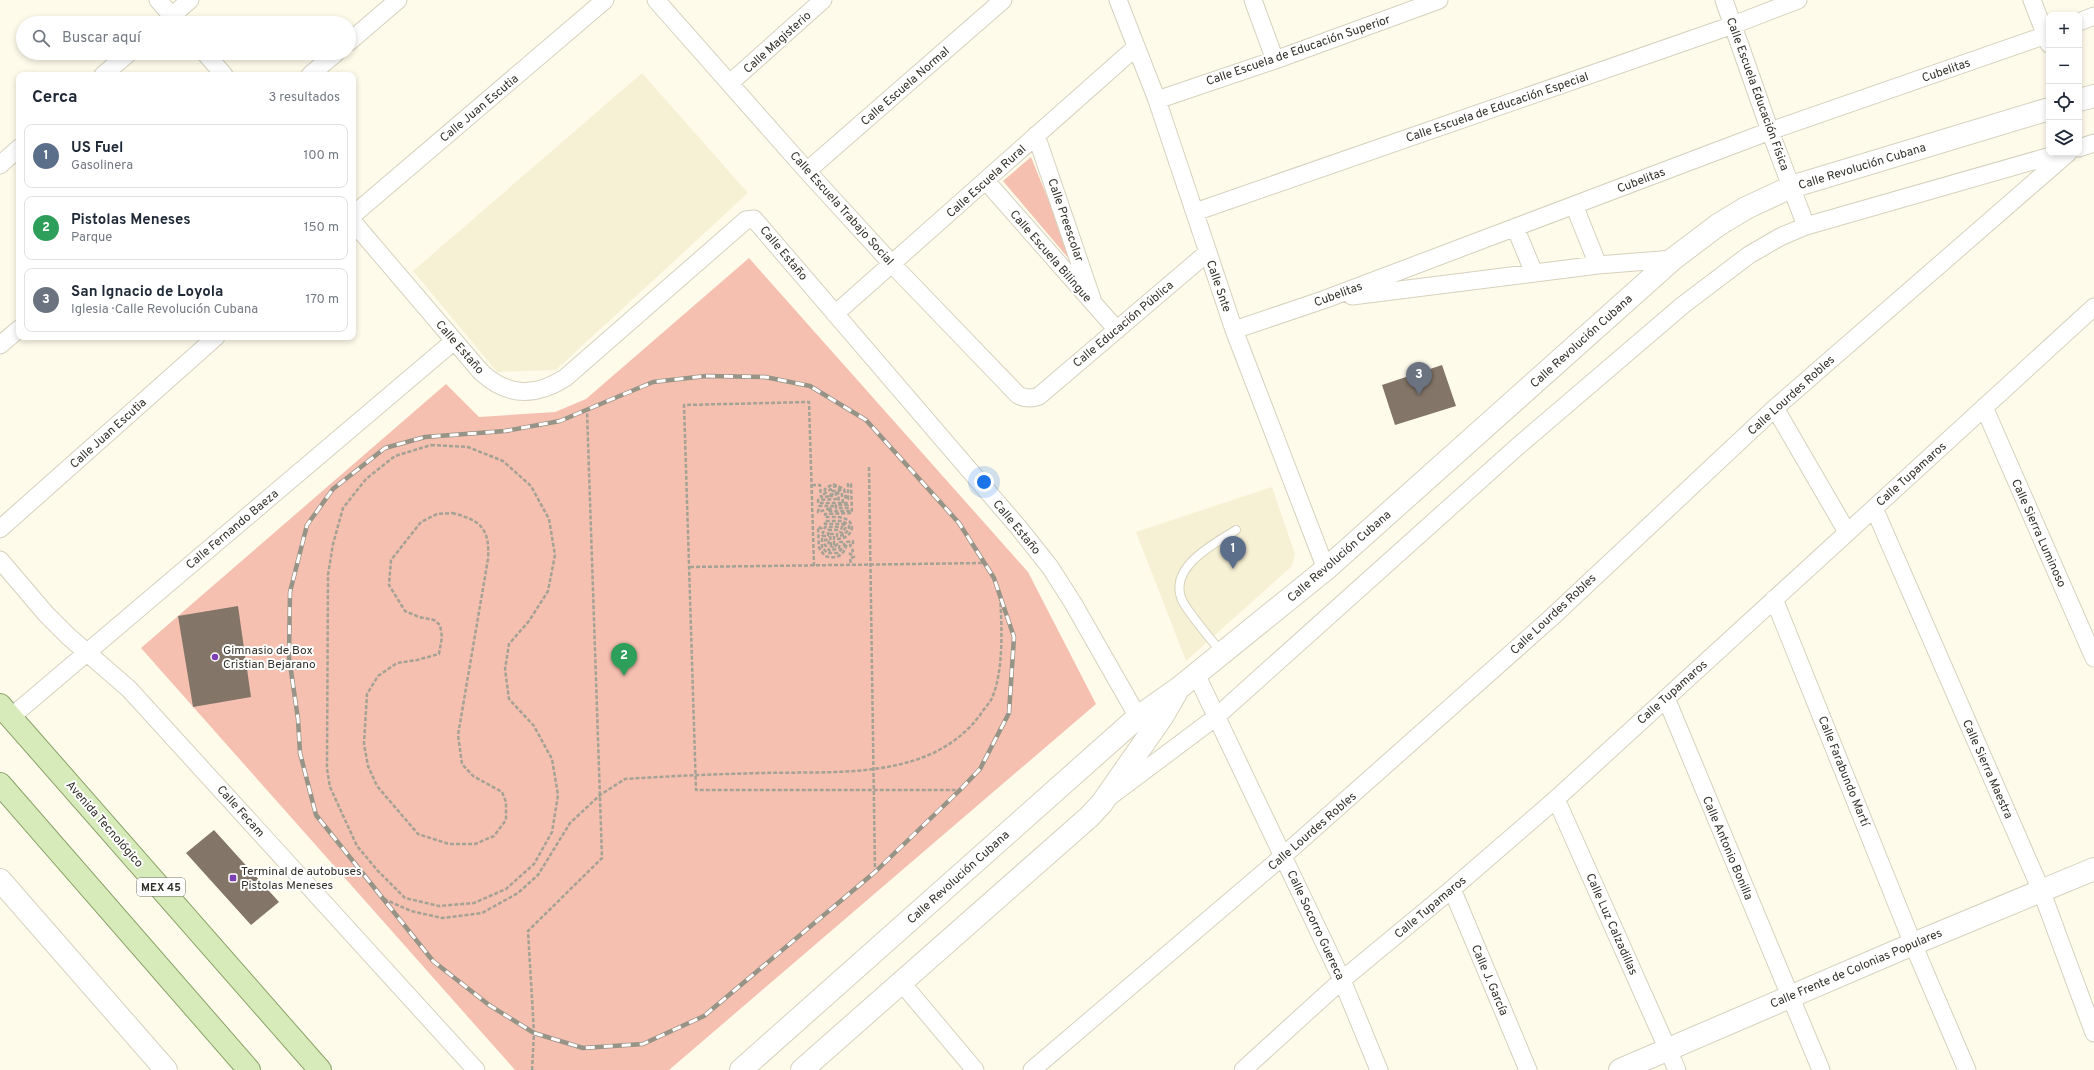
<!DOCTYPE html>
<html lang="es">
<head>
<meta charset="utf-8">
<style>
  body { margin:0; font-family:Overpass,sans-serif; background:#f2f2f3; color:#1f2937 }
  .controls { position:absolute; right:12px; top:12px; display:grid; overflow:hidden; border-radius:8px; box-shadow:0 2px 6px #0003 }
  .controls button { width:36px; height:36px; display:grid; place-items:center; padding:0; border:0; border-bottom:1px solid #e0e1e3; background:#fff; color:#1f2937; font:20px sans-serif }
  .you { position:absolute; left:984px; top:482px; width:14px; height:14px; margin:-10px; border:3px solid #fff; border-radius:50%; background:#1a73e8; box-shadow:0 0 0 6px #1a73e833 }
  .badge { display:grid; place-items:center; width:26px; height:26px; border-radius:50%; background:#7c3aed; color:#fff; font-size:13px; font-weight:700 }
  .pin { position:absolute; translate:-50% -33px; filter:drop-shadow(0 1px 2px #0008) }
  .pin::after { content:''; position:absolute; top:21px; width:14px; height:12px; background:inherit; clip-path:polygon(0 0,100% 0,50% 100%) }
  .list { margin:0; padding:0; list-style:none }
  h2 { display:flex; justify-content:space-between; align-items:center; height:52px; margin:0; padding:0 16px; font-size:17px }
  h2 small { font-size:13px; font-weight:400; color:#747a83 }
  .list li { display:grid; grid-template-columns:26px 1fr auto; gap:12px; align-items:center; box-sizing:border-box; height:64px; margin:0 8px 8px; padding:0 8px; border:1px solid #e0e1e3; border-radius:8px }
  .list b { display:block; font-size:15px; white-space:nowrap }
  .list p { margin:0; font-size:13px; white-space:nowrap; color:#747a83 }
  .list em { font-size:13px; font-style:normal; color:#747a83 }
  .icon { flex:none; width:22px; height:22px; fill:none; stroke:currentColor; stroke-width:2; stroke-linecap:round; stroke-linejoin:round }
  .map { position:relative; flex:none; width:2094px; height:1070px; overflow:hidden }
  .search { position:absolute; background:#fff; box-shadow:0 2px 6px #0003; left:16px; top:16px; width:340px; height:44px; display:flex; align-items:center; gap:10px; box-sizing:border-box; padding:0 14px; border-radius:22px; color:#747a83; font-size:15px }
  .panel { position:absolute; background:#fff; box-shadow:0 2px 6px #0003; left:16px; top:72px; width:340px; height:268px; border-radius:8px }
  .map>svg:first-child { display:block }
  .built { fill:#f6f0d4 }
  .green { fill:#f6c0b1 }
  .building { fill:#837567 }
  .lines { fill:none; stroke-linecap:round; stroke-linejoin:round }
  .lane-casing { stroke:#d5d1bd; stroke-width:10 }
  .street-casing { stroke:#d5d1bd; stroke-width:19 }
  .secondary-casing { stroke:#d5d1bd; stroke-width:24 }
  .primary-casing { stroke:#8ba169; stroke-width:24 }
  .path { stroke:#a4a195; stroke-width:2.5; stroke-dasharray:4 2; stroke-linecap:butt }
  .lane { stroke:#fff; stroke-width:8 }
  .street { stroke:#fff; stroke-width:17 }
  .secondary { stroke:#fff; stroke-width:22 }
  .primary { stroke:#d6ebb9; stroke-width:22 }
  .rail-casing { stroke:#969387; stroke-width:4.5 }
  .rail { stroke:#fff; stroke-width:3; stroke-dasharray:9; stroke-linecap:butt }
  .poi-dot { fill:#7f3fb4; stroke:#fff; stroke-width:1.5 }
  .labels { text-anchor:middle; stroke-width:4; stroke-linejoin:round; paint-order:stroke }
  .shield { fill:#fff; stroke:#706f6a; stroke-width:1 }
  .shield-label { font-size:11px; font-weight:bold; fill:#33312a }
  .street-label { font-size:12px; fill:#33312a; stroke:#fff }
  .poi-label { font-size:12px; fill:#33312a; stroke:#fff; text-anchor:start }
</style>
</head>
<body>
<div class="map">
<svg width="2094" height="1070" viewBox="0 0 2094 1070">
  <rect width="100%" height="100%" fill="#fffbeb"/>
  <path class="built" d="M642,73L748,193L556,370L497,372L413,271Z
    M1272,487L1295,554L1292,566L1186,661L1136,532Z"/>
  <path class="green" d="M1031,157L1075,266L1003,181Z
    M749,258L1028,572L1096,704L669,1070H515L141,648L446,384L479,417L555,412L586,399Z"/>
  <path class="building" d="M1442,365L1456,406L1395,425L1382,385Z
    M238,606L251,697L193,707L178,616Z
    M214,830L279,902L251,925L186,853Z"/>
  <g class="lines">
    <g class="lane-casing">
      <path id="lane" d="M1221,652C1211,639 1188,613 1182,600C1168,567 1214,544 1236,530"/>
    </g>
    <g class="street-casing">
      <path id="street" d="M158,0L178,23
        M656,0L807,171L892,264L1018,395C1025,399 1031,399 1039,396L1207,253
        M1118,0L1157,100L1234,330L1326,569
        M1253,0L1275,60
        M1724,0L1770,131L1806,226L2061,153
        M2032,0L2049,44
        M2079,22L2094,16
        M164,23L190,0
        M349,42L398,0
        M205,53L224,75
        M103,75L129,53
        M310,75L336,53
        M730,83L823,0
        M1157,100L1275,60L1439,0
        M1036,135L1092,299
        M2079,148L2094,143
        M0,165L19,148
        M807,171L1003,0
        M986,181L1117,330
        M1574,205L1598,265
        M1195,212L1733,25L1798,0
        M353,215L605,0
        M353,222L481,372C508,397 535,397 565,378L746,220L754,219L1019,528L1050,567L1073,603L1138,717
        M1515,227L1534,273
        M1352,296L1598,265L1673,259
        M835,314L1136,47
        M1234,330L1323,300L1770,131L2049,34
        M0,345L19,329
        M1984,407L2094,658
        M1775,408L1847,532
        M1874,508L2041,890L2094,1033
        M0,529L216,337
        M0,560L46,614L68,636L129,689L476,1070
        M1774,599L1913,944L1967,1070
        M1196,674L1342,980L1379,1070
        M1666,698L1821,1070
        M11,717L454,341
        M1112,795L1216,717L1517,447L1683,305L1749,255L1780,237L1806,226
        M1556,799L1677,1070
        M1452,889L1528,1070
        M901,982L975,1070
        M1032,1070L1283,856L1551,618L1775,408L2068,153
        M1243,1070L1342,980L1452,889L1556,799L2094,307"/>
    </g>
    <g class="secondary-casing">
      <path id="secondary" d="M2079,100L2094,96
        M0,880L166,1070
        M741,1070L1138,717L1179,688L1326,569L1673,259L1718,225L1746,208L1791,187L2049,109
        M802,1070L1089,817L1102,803L1162,717L1176,693
        M1620,1070L1913,944L2094,869"/>
    </g>
    <g class="primary-casing">
      <path id="primary" d="M0,705L320,1070
        M0,784L249,1070"/>
    </g>
    <path class="path" d="M431,445L468,447L503,461L531,486L549,519L555,555L548,591L529,621L509,644L505,669L509,699L534,726L552,759L558,795L552,832L534,864L506,889L474,903L439,906L405,898L378,871L357,846L330,787L327,769L328,575L333,544L343,508L366,479L395,456Z
      M869,467L875,872
      M812,485H820L821,497L832,496L833,493H836V499L818,500V503H848V505H836V508H849V511H828V509L833,508V506H819L818,512L828,509
      M830,497L832,491H838L839,503
      M843,503C842,494 842,490 835,486L824,494L825,489L833,484L844,489L846,499H848V484H851L852,513L825,514V517C834,517 851,515 852,528C850,537 843,539 834,539V534H830L831,545H834V542L837,544L834,548L829,545L828,539L825,540V545L830,551L839,548L840,542H844V546L838,553H828L822,548V536H828V530H837V536L844,535L849,529V526L843,521H825V524H843L846,527L842,533L840,532L842,527H825L823,533L821,528L818,527L819,548L825,556C837,560 845,555 847,542L853,541V545H850L853,551L850,552V554L853,555L854,557L850,558L851,565
      M452,513C481,520 490,529 488,559L458,735L462,764L473,776L502,792L506,802V820L494,836L475,844H449L418,834L377,786L368,766L364,744L367,694L378,676L397,663L417,660L439,654L442,637L440,625L434,620L419,617L405,611L389,585L391,560L421,522L437,514Z
      M814,566L809,402L684,405L696,790H960
      M690,567L984,563
      M384,899L411,911L442,918L482,913L518,893L538,875L570,823L600,795L625,779C671,776 717,774 764,773C837,771 931,781 980,715C983,710 988,705 991,700C1004,673 1002,626 1000,596
      M532,1070L534,1033L528,931L602,858L587,411"/>
    <use href="#lane" class="lane"/>
    <use href="#street" class="street"/>
    <use href="#secondary" class="secondary"/>
    <use href="#primary" class="primary"/>
    <g class="rail-casing">
      <path id="rail" d="M706,376L765,377L810,386L866,420L959,523L994,578L1014,637L1009,713L980,769L960,790L875,872L704,1016L643,1044L583,1048L534,1033L489,1005L433,961L316,815L300,753L298,719L289,657L290,592L307,525L333,489L385,448L425,437L505,431L560,421L653,382Z"/>
    </g>
    <use href="#rail" class="rail"/>
  </g>
  <g class="poi-dot">
    <circle cx="215" cy="657" r="4"/>
    <rect x="229" y="874" width="8" height="8" rx="2"/>
  </g>
  <g class="labels">
    <rect class="shield" x="137" y="878" width="48" height="18" rx="3"/>
    <g class="shield-label">
      <text x="161" y="891">MEX 45</text>
    </g>
    <g class="street-label">
      <text transform="translate(777 42) rotate(-42)" y="4">Calle Magisterio</text>
      <text transform="translate(1298 50) rotate(-19)" y="4">Calle Escuela de Educación Superior</text>
      <text transform="translate(1946 70) rotate(-19)" y="4">Cubelitas</text>
      <text transform="translate(905 86) rotate(-41)" y="4">Calle Escuela Normal</text>
      <text transform="translate(1758 94) rotate(70)" y="4">Calle Escuela Educación Física</text>
      <text transform="translate(1497 107) rotate(-19)" y="4">Calle Escuela de Educación Especial</text>
      <text transform="translate(479 108) rotate(-40)" y="4">Calle Juan Escutia</text>
      <text transform="translate(1862 166) rotate(-17)" y="4">Calle Revolución Cubana</text>
      <text transform="translate(1641 180) rotate(-21)" y="4">Cubelitas</text>
      <text transform="translate(986 181) rotate(-42)" y="4">Calle Escuela Rural</text>
      <text transform="translate(842 208) rotate(48)" y="4">Calle Escuela Trabajo Social</text>
      <text transform="translate(1066 220) rotate(71)" y="4">Calle Preescolar</text>
      <text transform="translate(784 253) rotate(50)" y="4">Calle Estaño</text>
      <text transform="translate(1051 256) rotate(49)" y="4">Calle Escuela Bilingue</text>
      <text transform="translate(1219 286) rotate(71)" y="4">Calle Snte</text>
      <text transform="translate(1338 294) rotate(-20)" y="4">Cubelitas</text>
      <text transform="translate(1123 324) rotate(-40)" y="4">Calle Educación Pública</text>
      <text transform="translate(1581 341) rotate(-42)" y="4">Calle Revolución Cubana</text>
      <text transform="translate(460 347) rotate(49)" y="4">Calle Estaño</text>
      <text transform="translate(1791 395) rotate(-42)" y="4">Calle Lourdes Robles</text>
      <text transform="translate(108 433) rotate(-42)" y="4">Calle Juan Escutia</text>
      <text transform="translate(1911 474) rotate(-42)" y="4">Calle Tupamaros</text>
      <text transform="translate(1017 527) rotate(50)" y="4">Calle Estaño</text>
      <text transform="translate(232 529) rotate(-40)" y="4">Calle Fernando Baeza</text>
      <text transform="translate(2039 533) rotate(66)" y="4">Calle Sierra Luminoso</text>
      <text transform="translate(1339 556) rotate(-41)" y="4">Calle Revolución Cubana</text>
      <text transform="translate(1553 614) rotate(-43)" y="4">Calle Lourdes Robles</text>
      <text transform="translate(1672 692) rotate(-42)" y="4">Calle Tupamaros</text>
      <text transform="translate(1988 769) rotate(66)" y="4">Calle Sierra Maestra</text>
      <text transform="translate(1844 771) rotate(68)" y="4">Calle Farabundo Martí</text>
      <text transform="translate(241 811) rotate(48)" y="4">Calle Fecam</text>
      <text transform="translate(105 824) rotate(49)" y="4">Avenida Tecnológico</text>
      <text transform="translate(1312 831) rotate(-41)" y="4">Calle Lourdes Robles</text>
      <text transform="translate(1728 848) rotate(67)" y="4">Calle Antonio Bonilla</text>
      <text transform="translate(958 877) rotate(-42)" y="4">Calle Revolución Cubana</text>
      <text transform="translate(1430 907) rotate(-40)" y="4">Calle Tupamaros</text>
      <text transform="translate(1612 924) rotate(66)" y="4">Calle Luz Calzadillas</text>
      <text transform="translate(1316 925) rotate(65)" y="4">Calle Socorro Guereca</text>
      <text transform="translate(1856 968) rotate(-23)" y="4">Calle Frente de Colonias Populares</text>
      <text transform="translate(1490 980) rotate(67)" y="4">Calle J. García</text>
    </g>
    <g class="poi-label">
      <text x="223" y="654">Gimnasio de Box<tspan x="223" dy="14">Cristian Bejarano</tspan></text>
      <text x="241" y="875">Terminal de autobuses<tspan x="241" dy="14">Pistolas Meneses</tspan></text>
    </g>
  </g>
</svg>
<div class="controls">
<button>+</button>
<button>−</button>
<button><svg class="icon" aria-label="locate" viewBox="0 0 24 24"><circle cx="12" cy="12" r="6"/><path d="M12 2v4M12 18v4M2 12h4M18 12h4"/></svg></button>
<button><svg class="icon" aria-label="layers" viewBox="0 0 24 24"><path d="M12 4l9 5-9 5-9-5zM3 14l9 5 9-5"/></svg></button>
</div>
<div class="you"></div>
<div class="pin badge" style="left:1233px;top:569px;background:#5c6f8a">1</div>
<div class="pin badge" style="left:624px;top:676px;background:#2e9e5b">2</div>
<div class="pin badge" style="left:1419px;top:395px;background:#6b7280">3</div>
<div class="search"><svg class="icon" aria-label="search" viewBox="0 0 24 24"><circle cx="10" cy="10" r="6"/><path d="M15 15l6 6"/></svg>Buscar aquí</div>
<section class="panel">
<h2>Cerca<small>3 resultados</small></h2>
<ul class="list">
<li><span class="badge" style="background:#5c6f8a">1</span><div><b>US Fuel</b><p>Gasolinera</p></div><em>100 m</em></li>
<li><span class="badge" style="background:#2e9e5b">2</span><div><b>Pistolas Meneses</b><p>Parque</p></div><em>150 m</em></li>
<li><span class="badge" style="background:#6b7280">3</span><div><b>San Ignacio de Loyola</b><p>Iglesia · Calle Revolución Cubana</p></div><em>170 m</em></li>
</ul>
</section>
</div>
</body>
</html>
